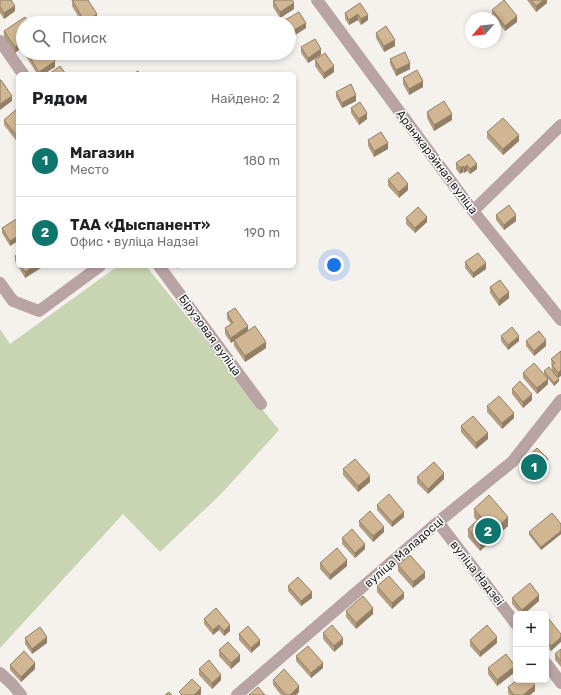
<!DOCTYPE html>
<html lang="ru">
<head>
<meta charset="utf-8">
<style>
  body { margin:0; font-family:Rubik,sans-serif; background:#f2f2f2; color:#202124 }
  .controls { position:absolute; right:12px; bottom:12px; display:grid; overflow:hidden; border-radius:6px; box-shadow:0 2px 6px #0003 }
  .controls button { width:36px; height:36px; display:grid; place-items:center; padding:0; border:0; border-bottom:1px solid #e0e0e0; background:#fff; color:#202124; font:20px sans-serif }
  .compass { position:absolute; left:465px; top:12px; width:36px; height:36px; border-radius:50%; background:#fff; box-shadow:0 2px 6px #0003; rotate:242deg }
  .you { position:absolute; left:334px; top:265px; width:14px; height:14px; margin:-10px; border:3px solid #fff; border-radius:50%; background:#1a73e8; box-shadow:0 0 0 6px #1a73e833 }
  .badge { display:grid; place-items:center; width:26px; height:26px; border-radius:50%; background:#0f766e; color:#fff; font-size:13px; font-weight:700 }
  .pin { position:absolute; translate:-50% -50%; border:2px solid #fff; box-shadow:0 1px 4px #0006 }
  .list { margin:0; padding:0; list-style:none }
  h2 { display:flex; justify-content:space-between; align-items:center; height:52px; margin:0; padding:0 16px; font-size:17px }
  h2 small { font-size:13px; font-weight:400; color:#757577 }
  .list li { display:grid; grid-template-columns:26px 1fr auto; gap:12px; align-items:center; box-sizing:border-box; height:72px; padding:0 16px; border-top:1px solid #e0e0e0 }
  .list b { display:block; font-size:15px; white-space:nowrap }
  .list p { margin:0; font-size:13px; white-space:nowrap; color:#757577 }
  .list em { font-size:13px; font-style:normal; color:#757577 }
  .icon { flex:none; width:22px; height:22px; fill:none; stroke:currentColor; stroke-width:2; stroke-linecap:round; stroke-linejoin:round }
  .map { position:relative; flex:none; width:561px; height:695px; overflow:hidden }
  .search { position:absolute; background:#fff; box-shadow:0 2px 6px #0003; left:16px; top:16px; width:280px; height:44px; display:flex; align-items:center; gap:10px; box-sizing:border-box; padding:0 14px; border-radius:22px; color:#757577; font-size:15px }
  .panel { position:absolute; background:#fff; box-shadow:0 2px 6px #0003; left:16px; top:72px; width:280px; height:196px; border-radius:6px }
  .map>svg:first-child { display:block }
  .garden { fill:#c8d4b2 }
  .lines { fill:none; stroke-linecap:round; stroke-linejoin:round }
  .minor { stroke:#b9a4a5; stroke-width:12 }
  .wall { fill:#b39d7e }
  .shaded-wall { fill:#927f66 }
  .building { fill:#d0b692; stroke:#927f66 }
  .labels { text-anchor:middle; stroke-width:3; stroke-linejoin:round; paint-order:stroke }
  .street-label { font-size:12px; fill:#282726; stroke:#fff }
</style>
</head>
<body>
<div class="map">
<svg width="561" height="695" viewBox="0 0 561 695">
  <rect width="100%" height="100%" fill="#f5f2ee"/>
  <path class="garden" d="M118,266H146L279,430L221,494L160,552L123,514L0,648V329L10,344Z"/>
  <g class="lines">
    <path class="minor" d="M317,0L473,211L561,320
      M0,41L23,74
      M473,211L561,125
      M159,266L261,404
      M0,283L13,301L39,311L100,266
      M438,522L516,624
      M546,663L561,683
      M0,673L12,684L21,695
      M237,695L438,522L512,462L561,400"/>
  </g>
  <path class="wall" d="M0,0L15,11L4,19L0,13Z
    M72,0L97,20L92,23H82L72,6Z
    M527,0H547V3L536,12Z
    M273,1L294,9L280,18L273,7Z
    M360,3L368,20L361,25L358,20L349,25L345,19V13Z
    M492,10L517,22L505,31L492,15Z
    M285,20L306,28L292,37L289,32V23H285Z
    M29,23L15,53L4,37V31Z
    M376,33L395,46L384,52L376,38Z
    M301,47L321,55L308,63L301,53Z
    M26,53H50L55,67L44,74H37L26,56Z
    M390,59L410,69L396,76L390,64Z
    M315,60L334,72L324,79L315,66Z
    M403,78L423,87L409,95L403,84Z
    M336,92L356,101L342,108L336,97Z
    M18,108V143L4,125V120Z
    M351,108L367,119L359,125L351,113Z
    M427,112L452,120L434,131L427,118Z
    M487,132L519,141L503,155L487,138Z
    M368,140L388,149L374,157L368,146Z
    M469,154L477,169L470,174L467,171L464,173L463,172L460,174L456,169V163Z
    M388,180L408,190L399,198L388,186Z
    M496,215L516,221L504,230L496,220Z
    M18,218L10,246L2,233V228Z
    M406,218L427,222L415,233L406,224Z
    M18,254V266L15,261V256Z
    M465,262L486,269L473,278L465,268Z
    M18,266H44L25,278Z
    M490,287L509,298L499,306L490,293Z
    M227,313L248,331L266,348L245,362L234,346V341L231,343L225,334V328L231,324L227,319Z
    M501,336L519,341L508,350L501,341Z
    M526,341L546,346L534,356L526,346Z
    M561,351L558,378L559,381L554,386L544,374V371H552L551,359Z
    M523,373L548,384L537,394L523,378Z
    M512,389L532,400L523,408L512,394Z
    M487,406L514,418L502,429L487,412Z
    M461,426L488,439L476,449L461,432Z
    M521,463L548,465L531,480L521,469Z
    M343,469L370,482L358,492L343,475Z
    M417,477L444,479L428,494L417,483Z
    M377,505L404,517L392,527L377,510Z
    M474,509L508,526L480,551L468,537V529L477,521L474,517Z
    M359,521L384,532L373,542L359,526Z
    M561,524V534L541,550L529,535V532Z
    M342,538L365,549L355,558L342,544Z
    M320,563L347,566L330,580L320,569Z
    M398,565L425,578L413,588L398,571Z
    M288,586L312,598L301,606L288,591Z
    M377,586L404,598L392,609L377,592Z
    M512,598L539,601L524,614H521L512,604Z
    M216,608L230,631L224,636L219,630L213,635L204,624V619Z
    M346,611L373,614L356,629L346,617Z
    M546,620L561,634L551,651L546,646Z
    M323,633L343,644L334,652L323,639Z
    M239,634L260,645L251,653L239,640Z
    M25,638L47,643L32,654L25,644Z
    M470,640L497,643L480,657L470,646Z
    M561,649V667L555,660V654Z
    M219,650L240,661L231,669L219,656Z
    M296,656L323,668L311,678L296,661Z
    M10,665L35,669L21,682L10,670Z
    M488,668L515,672L497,686L488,674Z
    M199,669L221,680L212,689L199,675Z
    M273,680L299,692L296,695H281L273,685Z
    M508,687L535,691L530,695H509L508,693Z"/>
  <path class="shaded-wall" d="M544,0H547V3L536,12V6Z
    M294,3V9L280,18V12Z
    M15,6V11L4,19V13Z
    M97,14V20L92,23H85V22Z
    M358,14V20L349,25V20Z
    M368,15V20L361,25V19Z
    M517,16V22L505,31V26Z
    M306,23V28L292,37V31Z
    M395,40V46L384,52V46Z
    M23,42V47L15,53V47Z
    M321,49V55L308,63V58Z
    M55,61V67L44,74H39V72Z
    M410,63V69L396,76V70Z
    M334,66V72L324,79V73Z
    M423,81V87L409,95V89Z
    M356,95V101L342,108V103Z
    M12,96V101L0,110V104Z
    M367,113V119L359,125V119Z
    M452,114V120L434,131V125Z
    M519,135V141L503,155V149Z
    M388,143V149L374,157V151Z
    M477,164V169L470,174V169Z
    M467,165V171L464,173V168Z
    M463,166V172L460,174V168Z
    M408,184V190L399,198V192Z
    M516,215V221L504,230V225Z
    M427,217V222L415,233V228Z
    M18,236V241L10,246V241Z
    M486,263V269L473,278V273Z
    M35,266H44L25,278V272Z
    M177,266H181L177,269Z
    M509,292V298L499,306V300Z
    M248,326V332L231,343V338Z
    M519,336V341L508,350V345Z
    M546,340V346L534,356V351Z
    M266,342V348L245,362V356Z
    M561,370V376L558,378V373Z
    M548,379V384L537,394V388Z
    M559,379V381L554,386V383Z
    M532,394V400L523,408V402Z
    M514,413V418L502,429V423Z
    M488,433V439L476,449V443Z
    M548,459V465L531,480V474Z
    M444,473V479L428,494V489Z
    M370,476V482L358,492V486Z
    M404,512V517L392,527V522Z
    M508,517V526L480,551V543Z
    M384,527V532L373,542V536Z
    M561,531V534L541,550V547Z
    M365,544V549L355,558V553Z
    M347,560V566L330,580V575Z
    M425,572V578L413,588V582Z
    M312,592V598L301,606V601Z
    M404,593V598L392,609V603Z
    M539,595V601L524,614H522V610Z
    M373,608V614L356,629V623Z
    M219,625V630L213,635V630Z
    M230,625V631L224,636V631Z
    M47,637V643L32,654V649Z
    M497,637V643L480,657V652Z
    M561,637V642L551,651V646Z
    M343,638V644L334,652V646Z
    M260,640V645L251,653V648Z
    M240,655V661L231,669V663Z
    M35,663V669L21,682V677Z
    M323,663V668L311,678V673Z
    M515,666V672L497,686V680Z
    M221,675V680L212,689V683Z
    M535,685V691L530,695H523Z
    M299,686V692L296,695H290Z
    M201,688V694L200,695H194Z"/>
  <path class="building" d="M0,0H11L15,6L4,13L0,7Z
    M72,0H88L97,14L85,22Z
    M276,0H292L294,3L280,12L273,1Z
    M504,0L517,16L505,26L492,10Z
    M531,0H544L536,6Z
    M360,3L368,15L361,19L358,14L349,20L345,13Z
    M299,12L306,23L292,31L289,26V23H287L285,20Z
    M25,17L29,23H23V42L15,47L4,31Z
    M386,26L395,40L384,46L376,33Z
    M315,39L321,49L308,58L301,47Z
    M405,52L410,63L396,70L390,59Z
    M27,53H50L55,61L39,72Z
    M325,53L334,66L324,73L315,60Z
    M60,66L66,74H49Z
    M417,70L423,81L409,89L403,78Z
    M138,71L140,74H133Z
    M0,80H1L12,96L0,104Z
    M351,84L356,95L342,103L336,92Z
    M444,101L452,114L434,125L427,112Z
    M360,102L367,113L359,119L351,108Z
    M18,108V137L4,120Z
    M503,118L519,135L503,149L487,132Z
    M381,132L388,143L374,151L368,140Z
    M469,154L477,164L470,169L467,165L464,168L463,166L460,168L456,163Z
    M398,172L408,184L399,192L388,180Z
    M509,205L516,215L504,225L496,215Z
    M418,207L427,217L415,228L406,218Z
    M18,218V236L10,241L2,228Z
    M478,253L486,263L473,273L465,262Z
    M18,254V260L15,256Z
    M21,266H35L25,272Z
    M500,280L509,292L499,300L490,287Z
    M235,308L248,326L231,338L225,328L233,323L227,313Z
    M255,326L266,342L245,356L234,340Z
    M512,327L519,336L508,345L501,336Z
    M539,331L546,340L534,351L526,341Z
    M561,351V370L558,373L552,365L555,363L551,359Z
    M534,363L548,379L537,388L523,373Z
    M549,367L559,379L554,383L544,371Z
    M520,381L532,394L523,402L512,389Z
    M499,396L514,413L502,423L487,406Z
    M473,416L488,433L476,443L461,426Z
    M537,448L548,459L531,474L521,463Z
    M355,459L370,476L358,486L343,469Z
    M434,462L444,473L428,489L417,477Z
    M389,494L404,512L392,522L377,505Z
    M489,495L508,517L480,543L468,529L481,517L474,509Z
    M370,511L384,527L373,536L359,521Z
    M552,513L561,524V531L541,547L529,532Z
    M352,529L365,544L355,553L342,538Z
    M337,548L347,560L330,575L320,563Z
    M410,555L425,572L413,582L398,565Z
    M389,576L404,593L392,603L377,586Z
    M298,577L312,592L301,601L288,586Z
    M530,583L539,595L522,610L512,598Z
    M363,596L373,608L356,623L346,611Z
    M216,608L230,625L224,631L219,625L213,630L204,619Z
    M548,618L561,634V637L551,646L546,640V620Z
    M332,625L343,638L334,646L323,633Z
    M487,625L497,637L480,652L470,640Z
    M248,626L260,640L251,648L239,634Z
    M40,627L47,637L32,649L25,638Z
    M228,642L240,655L231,663L219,650Z
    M308,646L323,663L311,673L296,656Z
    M561,649V661L555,654Z
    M24,651L35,663L21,677L10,665Z
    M506,654L515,666L497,680L488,668Z
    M209,660L221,675L212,683L199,669Z
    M284,669L299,686L290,695H286L273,680Z
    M192,679L201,688L194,695H182L179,692Z
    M517,680H531L535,685L523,695H514L508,687Z
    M258,687L265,695H249Z
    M169,692L172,695H165Z"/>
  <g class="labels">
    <g class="street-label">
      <text transform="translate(437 162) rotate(53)" y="4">Аранжарэйная вуліца</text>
      <text transform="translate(210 335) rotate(54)" y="4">Бірузовая вуліца</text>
      <text transform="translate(404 552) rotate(-41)" y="4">вуліца Маладосці</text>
      <text transform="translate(477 573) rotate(52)" y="4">вуліца Надзеі</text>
    </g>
  </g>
</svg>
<div class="controls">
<button>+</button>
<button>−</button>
</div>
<svg class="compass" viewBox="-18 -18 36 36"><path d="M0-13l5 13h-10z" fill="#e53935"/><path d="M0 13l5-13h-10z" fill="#757577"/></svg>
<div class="you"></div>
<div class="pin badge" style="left:534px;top:467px">1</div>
<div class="pin badge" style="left:488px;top:531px">2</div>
<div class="search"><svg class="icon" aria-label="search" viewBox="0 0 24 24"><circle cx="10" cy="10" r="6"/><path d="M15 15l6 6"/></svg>Поиск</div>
<section class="panel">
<h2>Рядом<small>Найдено: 2</small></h2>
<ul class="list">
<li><span class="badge">1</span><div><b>Магазин</b><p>Место</p></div><em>180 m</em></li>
<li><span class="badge">2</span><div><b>ТАА «Дыспанент»</b><p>Офис · вуліца Надзеі</p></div><em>190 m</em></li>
</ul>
</section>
</div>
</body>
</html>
